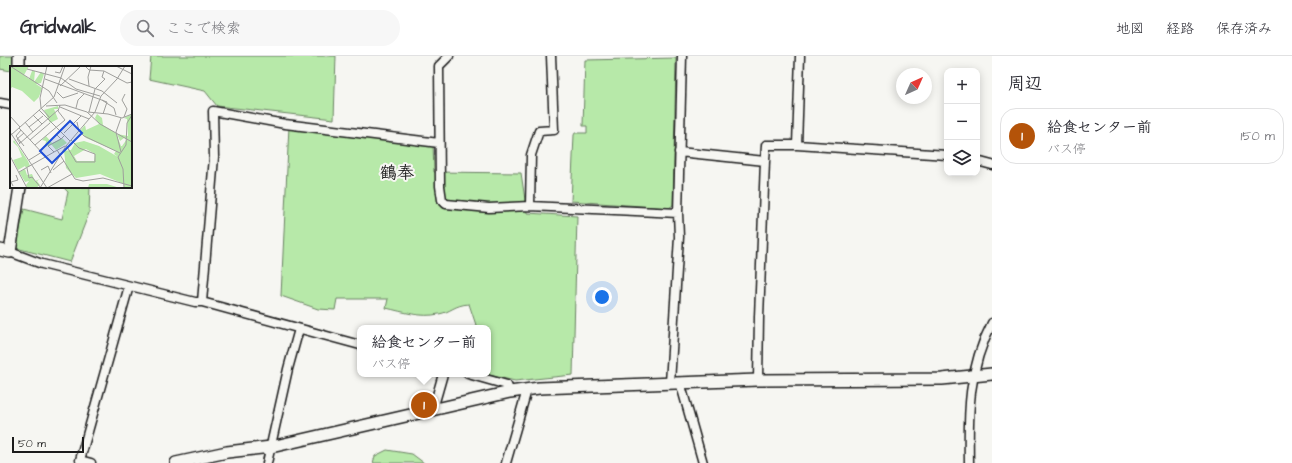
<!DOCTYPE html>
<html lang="ja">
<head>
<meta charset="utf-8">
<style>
  body { margin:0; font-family:"Architects Daughter","Klee One",sans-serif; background:#f7f7f7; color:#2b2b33 }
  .controls { position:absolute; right:12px; top:12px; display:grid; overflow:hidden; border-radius:8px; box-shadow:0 2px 10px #0003 }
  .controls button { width:36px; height:36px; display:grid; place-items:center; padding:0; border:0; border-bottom:1px solid #e1e1e2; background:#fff; color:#2b2b33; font:20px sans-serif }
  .compass { position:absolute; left:896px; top:12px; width:36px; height:36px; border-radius:50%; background:#fff; box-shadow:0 2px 10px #0003; rotate:45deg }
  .scale { position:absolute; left:12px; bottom:10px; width:72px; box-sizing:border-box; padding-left:4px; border:2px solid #1c1c1c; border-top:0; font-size:11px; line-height:14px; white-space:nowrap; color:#1c1c1c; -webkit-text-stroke:3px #f6f6f2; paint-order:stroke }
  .you { position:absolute; left:602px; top:241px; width:14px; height:14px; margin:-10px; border:3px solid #fff; border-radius:50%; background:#1a73e8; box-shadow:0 0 0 6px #1a73e833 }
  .badge { display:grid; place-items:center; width:26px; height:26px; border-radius:50%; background:#b45309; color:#fff; font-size:13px; font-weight:700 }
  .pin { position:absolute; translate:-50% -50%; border:2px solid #fff; box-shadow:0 1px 4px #0006 }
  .popup { position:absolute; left:357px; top:269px; width:134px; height:52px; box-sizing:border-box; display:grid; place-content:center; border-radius:8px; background:#fff; filter:drop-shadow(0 1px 3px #0005); font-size:13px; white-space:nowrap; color:#7c7c81 }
  .popup b { font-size:15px; color:#2b2b33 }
  .popup::after { content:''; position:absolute; left:50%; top:100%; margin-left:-8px; border:8px solid transparent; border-top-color:#fff }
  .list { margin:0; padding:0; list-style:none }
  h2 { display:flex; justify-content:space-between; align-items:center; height:52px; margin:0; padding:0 16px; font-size:17px }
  h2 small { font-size:13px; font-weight:400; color:#7c7c81 }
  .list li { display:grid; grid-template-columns:26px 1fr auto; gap:12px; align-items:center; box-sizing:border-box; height:56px; margin:0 8px 8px; padding:0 8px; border:1px solid #e1e1e2; border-radius:16px }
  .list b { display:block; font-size:15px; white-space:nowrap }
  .list p { margin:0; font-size:13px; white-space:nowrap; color:#7c7c81 }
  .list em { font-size:13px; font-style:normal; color:#7c7c81 }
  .icon { flex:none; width:22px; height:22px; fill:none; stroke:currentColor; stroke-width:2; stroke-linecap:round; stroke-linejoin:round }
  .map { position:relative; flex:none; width:992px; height:407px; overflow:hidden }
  header { display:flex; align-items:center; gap:24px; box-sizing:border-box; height:56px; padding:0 20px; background:#fff; border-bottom:1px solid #e1e1e2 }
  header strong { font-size:19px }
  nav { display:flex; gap:22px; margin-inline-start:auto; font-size:14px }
  .search { width:280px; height:36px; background:#f7f7f7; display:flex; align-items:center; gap:10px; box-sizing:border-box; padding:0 14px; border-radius:22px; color:#7c7c81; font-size:15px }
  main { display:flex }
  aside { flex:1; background:#fff }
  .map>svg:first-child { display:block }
  .green { fill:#b7e9a9; stroke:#6a8262 }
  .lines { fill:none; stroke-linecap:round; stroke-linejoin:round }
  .minor-casing { stroke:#1c1c1c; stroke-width:11 }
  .tertiary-casing { stroke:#1c1c1c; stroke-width:14 }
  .minor { stroke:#f6f6f2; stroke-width:8 }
  .tertiary { stroke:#f6f6f2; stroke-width:11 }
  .labels { text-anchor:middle; stroke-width:4; stroke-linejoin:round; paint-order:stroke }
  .quarter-label { font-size:17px; font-weight:bold; fill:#1c1c1c; stroke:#f6f6f2 }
  .inset-road { fill:none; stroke:#9f9f9c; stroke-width:1 }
  .view { fill:#1d4ed8; fill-opacity:0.15; stroke:#1d4ed8; stroke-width:2 }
  .inset-edge { fill:none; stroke:#1c1c1c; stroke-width:2 }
</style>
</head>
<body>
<header>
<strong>Gridwalk</strong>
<div class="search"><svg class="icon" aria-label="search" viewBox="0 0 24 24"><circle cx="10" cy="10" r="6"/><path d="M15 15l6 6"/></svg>ここで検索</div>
<nav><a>地図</a><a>経路</a><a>保存済み</a></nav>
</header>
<main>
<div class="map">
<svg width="992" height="407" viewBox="0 0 992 407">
  <rect width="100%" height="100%" fill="#f6f6f2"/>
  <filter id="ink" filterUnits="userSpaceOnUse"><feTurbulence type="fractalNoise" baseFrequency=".025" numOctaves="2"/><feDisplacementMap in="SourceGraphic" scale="8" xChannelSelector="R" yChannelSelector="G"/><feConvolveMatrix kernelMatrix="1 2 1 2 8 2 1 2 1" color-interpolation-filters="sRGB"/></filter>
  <g filter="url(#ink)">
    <path class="green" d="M0,0H14V11H11V15L0,13Z
      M151,0H336L334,63L217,50L205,35L149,23Z
      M676,2L673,149L669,152L571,145L574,79L575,77H587V70H583L585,4Z
      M289,70L433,90L434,116L521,117L527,157L577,160L573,319L515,325L485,318H488V272H477L469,248C454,249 451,256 439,258C421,262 404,256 386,252L388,243H337L335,254L318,253L281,240Z
      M63,131H90L89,157L70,206L16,192L24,153L62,163L68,136Z
      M387,394L412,398L424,407H373L375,400Z"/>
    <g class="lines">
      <g class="minor-casing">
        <path id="minor" d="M449,0L439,10L440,130L442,144L446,148L489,152L530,150
          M551,0L554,74L539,75L531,99L530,150L678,157
          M0,47L11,49
          M797,89L800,0
          M679,96L765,105L766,89H797L947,99
          M977,105L992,109
          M10,196L42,208L195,246H202
          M360,289L202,246L214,101L213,55L285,68L439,87
          M468,318L507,329L510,336
          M758,324L759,261L765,105
          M680,326L703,407
          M670,327L679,181L678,157L682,0
          M437,353L435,346L443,318
          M91,407L80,404L129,230
          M267,407L288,313L299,273
          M506,407L527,334
          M969,407C968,356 968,313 992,267"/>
      </g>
      <g class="tertiary-casing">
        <path id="tertiary" d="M19,0V11
          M0,194L10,196L20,131
          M176,407L227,396L271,391L510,336L539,332L758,324L942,323L992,318"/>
      </g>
      <use href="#minor" class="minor"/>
      <use href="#tertiary" class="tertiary"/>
    </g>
  </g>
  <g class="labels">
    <g class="quarter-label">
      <text x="397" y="122">鶴奉</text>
    </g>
  </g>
  <g transform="translate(10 10)">
    <rect width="122" height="122" fill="#f6f6f2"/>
    <path d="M0,0H19L14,9L19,13L22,5H25L24,16L31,6L34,8L31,17L26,18L32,22L29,31L24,36L12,25L2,21L0,24ZM48,40V43H44L48,53L40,57L34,44ZM87,48L92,52L93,59L106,67L111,80H112L117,73L114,72L110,75L107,68L118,70L117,53L114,52L122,48V122H114V118L90,108L66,112L56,102L54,85L61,84L65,77L74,75L89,80L108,91L104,88L106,85L76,72L70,65L75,59L76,64L89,58L85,52ZM76,83L85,88L84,95H67L64,90ZM36,70L42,77L52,72L57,77L46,84L41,78L35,81L36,75L32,74ZM4,74L18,95L20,100L16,102L15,100L8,104L3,94L12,91L8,81L3,76ZM15,103L17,109L22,108L25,115L30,113L27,115L30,119L26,122H17L16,119L19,115L15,116L9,106ZM79,118H97L110,122H78Z" fill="#b7e9a9" fill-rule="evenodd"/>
    <path class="inset-road" d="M0,0L39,25L47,37M37,0L30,32L31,42L40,52M75,0L79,4L94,5L117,17L122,16M106,0L122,8M17,3L51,12L66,23L90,30M45,6L50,7L53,0M35,13L97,36L93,48M59,13L92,25L107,37M50,20L71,0M79,20L78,11L81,0M47,26L53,32L68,27M92,34L104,42L106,49M36,40L55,39L77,46L90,58L122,76M50,41L79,53M66,42L68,34L74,28M29,44L60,75M78,46L98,48L112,52L122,48M79,46L85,23L95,13L92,11L94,5M23,49L32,58M0,50L10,61M114,51L117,43L112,34L115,28M15,56L23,66M67,56L69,65L74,70L110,87M19,61L33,50M9,62L36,91M11,64L6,70L14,80M0,66L37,122M54,67L71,50M46,68L51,73L55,69M1,69L44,31L55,0M51,73L38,80L44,86L55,80M20,74L40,57M10,77L7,73L14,67M9,78L48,44M25,79L55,54L48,45L50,39M56,79L66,96H85V88L69,82L61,74M47,84L65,113L73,115L93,112L122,120M111,86L106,66L111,52M0,90L17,122M19,94L32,86M17,102L19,112L22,111L31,122M31,104L38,100L41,107M43,104L54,95M9,106L44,86M3,120L1,116L8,114L6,109M30,122L56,80L85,46L91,30L107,13L115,0M37,122L62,108M114,122L113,103L108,91L116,79L117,57L122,49"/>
    <path class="view" d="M60,55L72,67L42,97L30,85Z"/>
    <rect width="122" height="122" class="inset-edge"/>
  </g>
</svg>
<div class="controls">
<button>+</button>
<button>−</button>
<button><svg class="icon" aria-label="layers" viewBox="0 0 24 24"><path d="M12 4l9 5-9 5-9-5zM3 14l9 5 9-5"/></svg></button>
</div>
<svg class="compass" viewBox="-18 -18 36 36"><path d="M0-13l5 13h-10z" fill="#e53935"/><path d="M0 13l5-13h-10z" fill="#7c7c81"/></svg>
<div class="scale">50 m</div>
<div class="you"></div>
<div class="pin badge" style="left:424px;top:349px">1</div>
<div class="popup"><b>給食センター前</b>バス停</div>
</div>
<aside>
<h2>周辺<small></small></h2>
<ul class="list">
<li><span class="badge">1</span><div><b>給食センター前</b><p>バス停</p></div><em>150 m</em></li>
</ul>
</aside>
</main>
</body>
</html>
